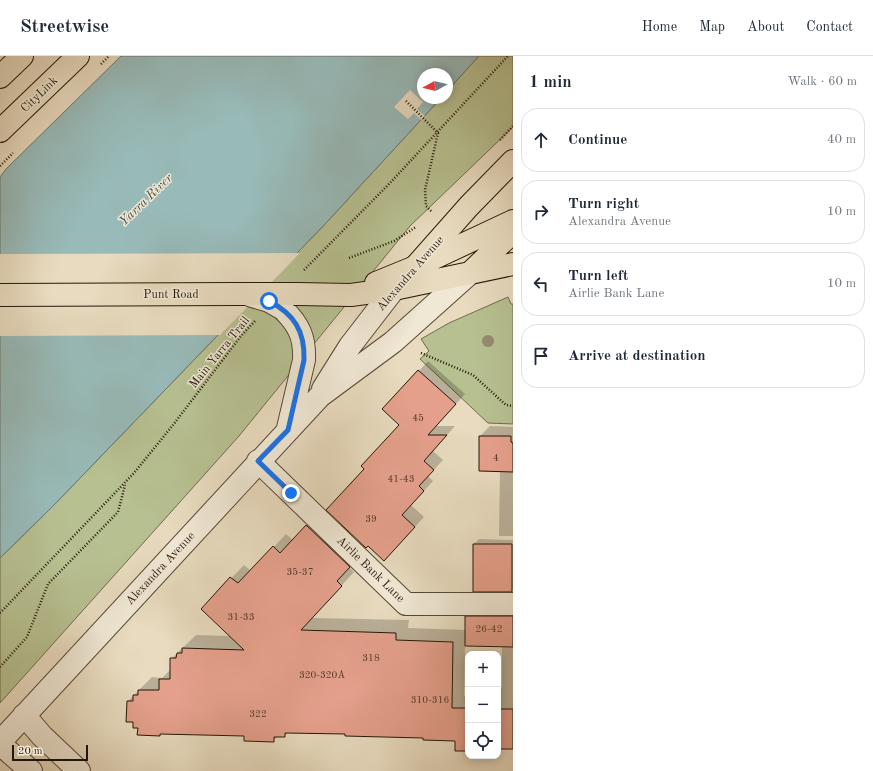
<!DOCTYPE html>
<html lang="en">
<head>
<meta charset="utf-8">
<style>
  body { margin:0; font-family:"Old Standard TT",serif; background:#f6f6f7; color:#1f2937 }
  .controls { position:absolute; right:12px; bottom:12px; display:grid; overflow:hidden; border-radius:8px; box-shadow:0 2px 10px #0003 }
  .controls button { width:36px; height:36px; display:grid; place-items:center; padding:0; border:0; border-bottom:1px solid #e0e1e3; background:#fff; color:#1f2937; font:20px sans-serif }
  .compass { position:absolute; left:417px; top:12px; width:36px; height:36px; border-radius:50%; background:#fff; box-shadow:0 2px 10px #0003; rotate:262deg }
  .scale { position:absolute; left:12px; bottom:10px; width:76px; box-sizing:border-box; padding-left:4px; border:2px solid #251707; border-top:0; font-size:11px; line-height:14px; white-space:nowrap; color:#251707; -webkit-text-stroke:3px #f0e8d5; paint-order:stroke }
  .stop { position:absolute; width:12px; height:12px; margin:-9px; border:3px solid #1a73e8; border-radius:50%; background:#fff }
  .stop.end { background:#1a73e8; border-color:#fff; box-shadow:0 1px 4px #0008 }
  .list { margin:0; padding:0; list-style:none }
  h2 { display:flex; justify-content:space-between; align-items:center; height:52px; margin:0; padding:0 16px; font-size:17px }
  h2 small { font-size:13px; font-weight:400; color:#747a83 }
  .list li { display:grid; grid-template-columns:26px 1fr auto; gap:12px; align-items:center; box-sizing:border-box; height:64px; margin:0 8px 8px; padding:0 8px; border:1px solid #e0e1e3; border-radius:16px }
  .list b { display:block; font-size:15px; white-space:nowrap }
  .list p { margin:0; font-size:13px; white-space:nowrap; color:#747a83 }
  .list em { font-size:13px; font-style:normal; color:#747a83 }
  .icon { flex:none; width:22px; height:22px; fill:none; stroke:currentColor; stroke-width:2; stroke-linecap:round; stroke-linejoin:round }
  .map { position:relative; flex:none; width:513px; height:715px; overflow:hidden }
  header { display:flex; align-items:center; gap:24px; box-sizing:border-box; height:56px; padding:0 20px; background:#fff; border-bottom:1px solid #e0e1e3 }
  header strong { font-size:19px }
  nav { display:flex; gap:22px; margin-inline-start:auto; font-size:14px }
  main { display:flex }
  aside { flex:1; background:#fff }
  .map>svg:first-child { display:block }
  .green { fill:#b7c091; stroke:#6e6c4c }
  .water { fill:#98bab8; stroke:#6a7971 }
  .pier { fill:#e8dbbf }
  .shadow { fill:#0003 }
  .building { fill:#e5a08c; stroke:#251707 }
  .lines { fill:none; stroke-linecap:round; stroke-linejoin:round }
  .minor-casing { stroke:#564835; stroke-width:24 }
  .major-casing { stroke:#251707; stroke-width:24 }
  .highway-casing { stroke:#251707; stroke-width:24 }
  .path { stroke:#251707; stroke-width:2.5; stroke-dasharray:1 2; stroke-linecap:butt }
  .minor { stroke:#f0e8d5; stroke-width:22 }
  .major { stroke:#e8dbbf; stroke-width:22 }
  .highway { stroke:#e8dbbf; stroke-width:22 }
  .minor-bridge-casing { stroke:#564835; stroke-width:24; stroke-linecap:butt }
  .highway-bridge-casing { stroke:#251707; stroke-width:24; stroke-linecap:butt }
  .minor-bridge { stroke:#f0e8d5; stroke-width:22 }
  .highway-bridge { stroke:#e8dbbf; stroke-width:22 }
  .tree { fill:#958b70 }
  .route { stroke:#1a73e8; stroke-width:5 }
  .labels { text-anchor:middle; stroke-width:3; stroke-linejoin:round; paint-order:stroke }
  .number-label { font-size:10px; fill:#553928 }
  .street-label { font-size:12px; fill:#251707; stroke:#f0e8d5 }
  .water-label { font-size:13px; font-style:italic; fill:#4d5045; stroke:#f0e8d5 }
</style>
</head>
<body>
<header>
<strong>Streetwise</strong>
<nav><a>Home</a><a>Map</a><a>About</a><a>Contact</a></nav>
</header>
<main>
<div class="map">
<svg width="513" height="715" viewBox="0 0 513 715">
  <rect width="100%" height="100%" fill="#e8dbbf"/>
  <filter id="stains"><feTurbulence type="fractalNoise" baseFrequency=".005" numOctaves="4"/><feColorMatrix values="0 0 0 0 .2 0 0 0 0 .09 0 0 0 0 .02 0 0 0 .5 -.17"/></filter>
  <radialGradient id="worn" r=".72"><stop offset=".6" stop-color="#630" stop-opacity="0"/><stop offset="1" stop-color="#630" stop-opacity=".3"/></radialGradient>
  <path class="green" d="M479,0H513V71L410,170L239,380L0,647V502L53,450L327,166L441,42H447V35Z
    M508,241L511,248H513V368L488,367L420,303L429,295L421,283L449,267Z"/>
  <path class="water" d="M121,0H479L447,35V18H423V42H441L327,166L53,450L0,502V121L6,113Z"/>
  <path class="pier" d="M410,34L423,46L417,53L425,60L421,64L414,57L408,63L394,51Z
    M300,197L220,279L0,280V198Z"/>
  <path class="shadow" d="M428,305L465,338L436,370H455L433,395L443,404L428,420L433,425L411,449L424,461L394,494L365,413L400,369L384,353Z
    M490,370L513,371V480H499L500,414L480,380Z
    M319,457L362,497L349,511L354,516L312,562L409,564L408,572L466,574V561L479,548H513V692H502L498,695V635L502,631V590L465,589L464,640H468V694L456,684L346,677L289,676L284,680H278L273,685L246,679L161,677L160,679L139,671L134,665L128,645L152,621L162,622L171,613V603L196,579L231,580L202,553L244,509L251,515L286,478L293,484Z
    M479,483L513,484V533L511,534L474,488Z"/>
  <path class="building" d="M418,314L456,348L428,379H447L424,405L434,414L419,430L424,435L402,459L415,471L384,505L368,490L366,492L326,454L364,413L361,410L399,369L382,353Z
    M479,380H511V386L513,387V416L479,415Z
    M306,469L350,511L337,525L342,530L301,574L396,577V584L453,586L452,652H468V695H455V685L423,684V682L345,680V678L285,677V681H274V686L244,685V680L160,678V680L137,679L138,672H133V666H126L127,645H133V639H138V634H159V623H170V602H176L177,597H182V592L244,594L201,553L230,521L238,527L273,490L280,497Z
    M473,488H512V536H473Z
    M465,560H513V591L465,590Z
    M498,653H513V693H500V696H498Z"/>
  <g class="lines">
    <g class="minor-casing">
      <path id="minor" d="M283,253C299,269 305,281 304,304L288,372
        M323,333L350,290L394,233
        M258,405L406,548H513
        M24,659L42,680L79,715
        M0,686L320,340L393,286L469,218
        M0,688L31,715"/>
    </g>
    <g class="major-casing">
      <path id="major" d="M415,211L469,150L513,105"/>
    </g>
    <g class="highway-casing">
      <path id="highway" d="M0,21L22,0
        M0,75L78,0
        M471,216L513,176
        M376,227L415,211L513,165
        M297,238L351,239L394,233L513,208
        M0,239L236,238"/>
    </g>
    <path class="path" d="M101,8L109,0
      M406,45L438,77L425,134L426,150L432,156
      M500,84L513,70
      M0,110L13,97
      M349,202L394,185L416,171
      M304,214L389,128L508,0
      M421,297L473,319L506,349L513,350
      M0,557L134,417L173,369L241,280L255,265
      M0,611L27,581L48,528L118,456L125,429"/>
    <use href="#minor" class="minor"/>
    <use href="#major" class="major"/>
    <use href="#highway" class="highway"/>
    <g class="minor-bridge-casing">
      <path id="minor-bridge" d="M249,239L269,245L283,253"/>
    </g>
    <g class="highway-bridge-casing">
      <path id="highway-bridge" d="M236,238H297"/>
    </g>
    <use href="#minor-bridge" class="minor-bridge"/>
    <use href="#highway-bridge" class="highway-bridge"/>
  </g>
  <circle class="tree" cx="488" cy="285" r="6"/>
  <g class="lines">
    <path class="route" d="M269,245C294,258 305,275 304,304L288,374L258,405L291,437"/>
  </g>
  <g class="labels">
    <g class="number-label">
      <text x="418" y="365">45</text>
      <text x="496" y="405">4</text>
      <text x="401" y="426">41-43</text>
      <text x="371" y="466">39</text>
      <text x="300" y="519">35-37</text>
      <text x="241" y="564">31-33</text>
      <text x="489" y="576">26-42</text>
      <text x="371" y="605">318</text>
      <text x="322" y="622">320-320A</text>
      <text x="430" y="647">310-316</text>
      <text x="258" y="661">322</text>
    </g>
    <g class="street-label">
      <text transform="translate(39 38) rotate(-44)" y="4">CityLink</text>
      <text transform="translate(410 217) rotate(-49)" y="4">Alexandra Avenue</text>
      <text x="171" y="242">Punt Road</text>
      <text transform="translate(219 296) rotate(-51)" y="4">Main Yarra Trail</text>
      <text transform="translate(160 512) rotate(-47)" y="4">Alexandra Avenue</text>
      <text transform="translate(371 513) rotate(44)" y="4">Airlie Bank Lane</text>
    </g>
    <g class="water-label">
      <text transform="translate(145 143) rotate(-44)" y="5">Yarra River</text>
    </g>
  </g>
  <rect width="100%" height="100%" filter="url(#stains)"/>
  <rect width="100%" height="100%" fill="url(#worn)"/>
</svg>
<div class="controls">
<button>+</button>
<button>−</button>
<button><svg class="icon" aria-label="locate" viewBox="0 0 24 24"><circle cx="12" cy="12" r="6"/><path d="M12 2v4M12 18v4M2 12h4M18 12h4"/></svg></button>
</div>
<svg class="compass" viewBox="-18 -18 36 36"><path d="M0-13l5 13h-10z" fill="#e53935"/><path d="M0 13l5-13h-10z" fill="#747a83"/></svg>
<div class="scale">20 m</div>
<div class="stop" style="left:269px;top:245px"></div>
<div class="stop end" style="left:291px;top:437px"></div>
</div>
<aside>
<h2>1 min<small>Walk · 60 m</small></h2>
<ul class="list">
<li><svg class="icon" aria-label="ahead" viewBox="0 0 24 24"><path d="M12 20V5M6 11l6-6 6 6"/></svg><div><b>Continue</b></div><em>40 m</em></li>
<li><svg class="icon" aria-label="right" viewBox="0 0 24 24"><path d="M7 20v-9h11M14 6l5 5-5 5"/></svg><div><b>Turn right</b><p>Alexandra Avenue</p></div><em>10 m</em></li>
<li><svg class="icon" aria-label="left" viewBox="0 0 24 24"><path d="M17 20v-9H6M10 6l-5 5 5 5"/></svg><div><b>Turn left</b><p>Airlie Bank Lane</p></div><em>10 m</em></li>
<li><svg class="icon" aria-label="arrive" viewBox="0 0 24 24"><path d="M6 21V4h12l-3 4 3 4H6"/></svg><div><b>Arrive at destination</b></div></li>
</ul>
</aside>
</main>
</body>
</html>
